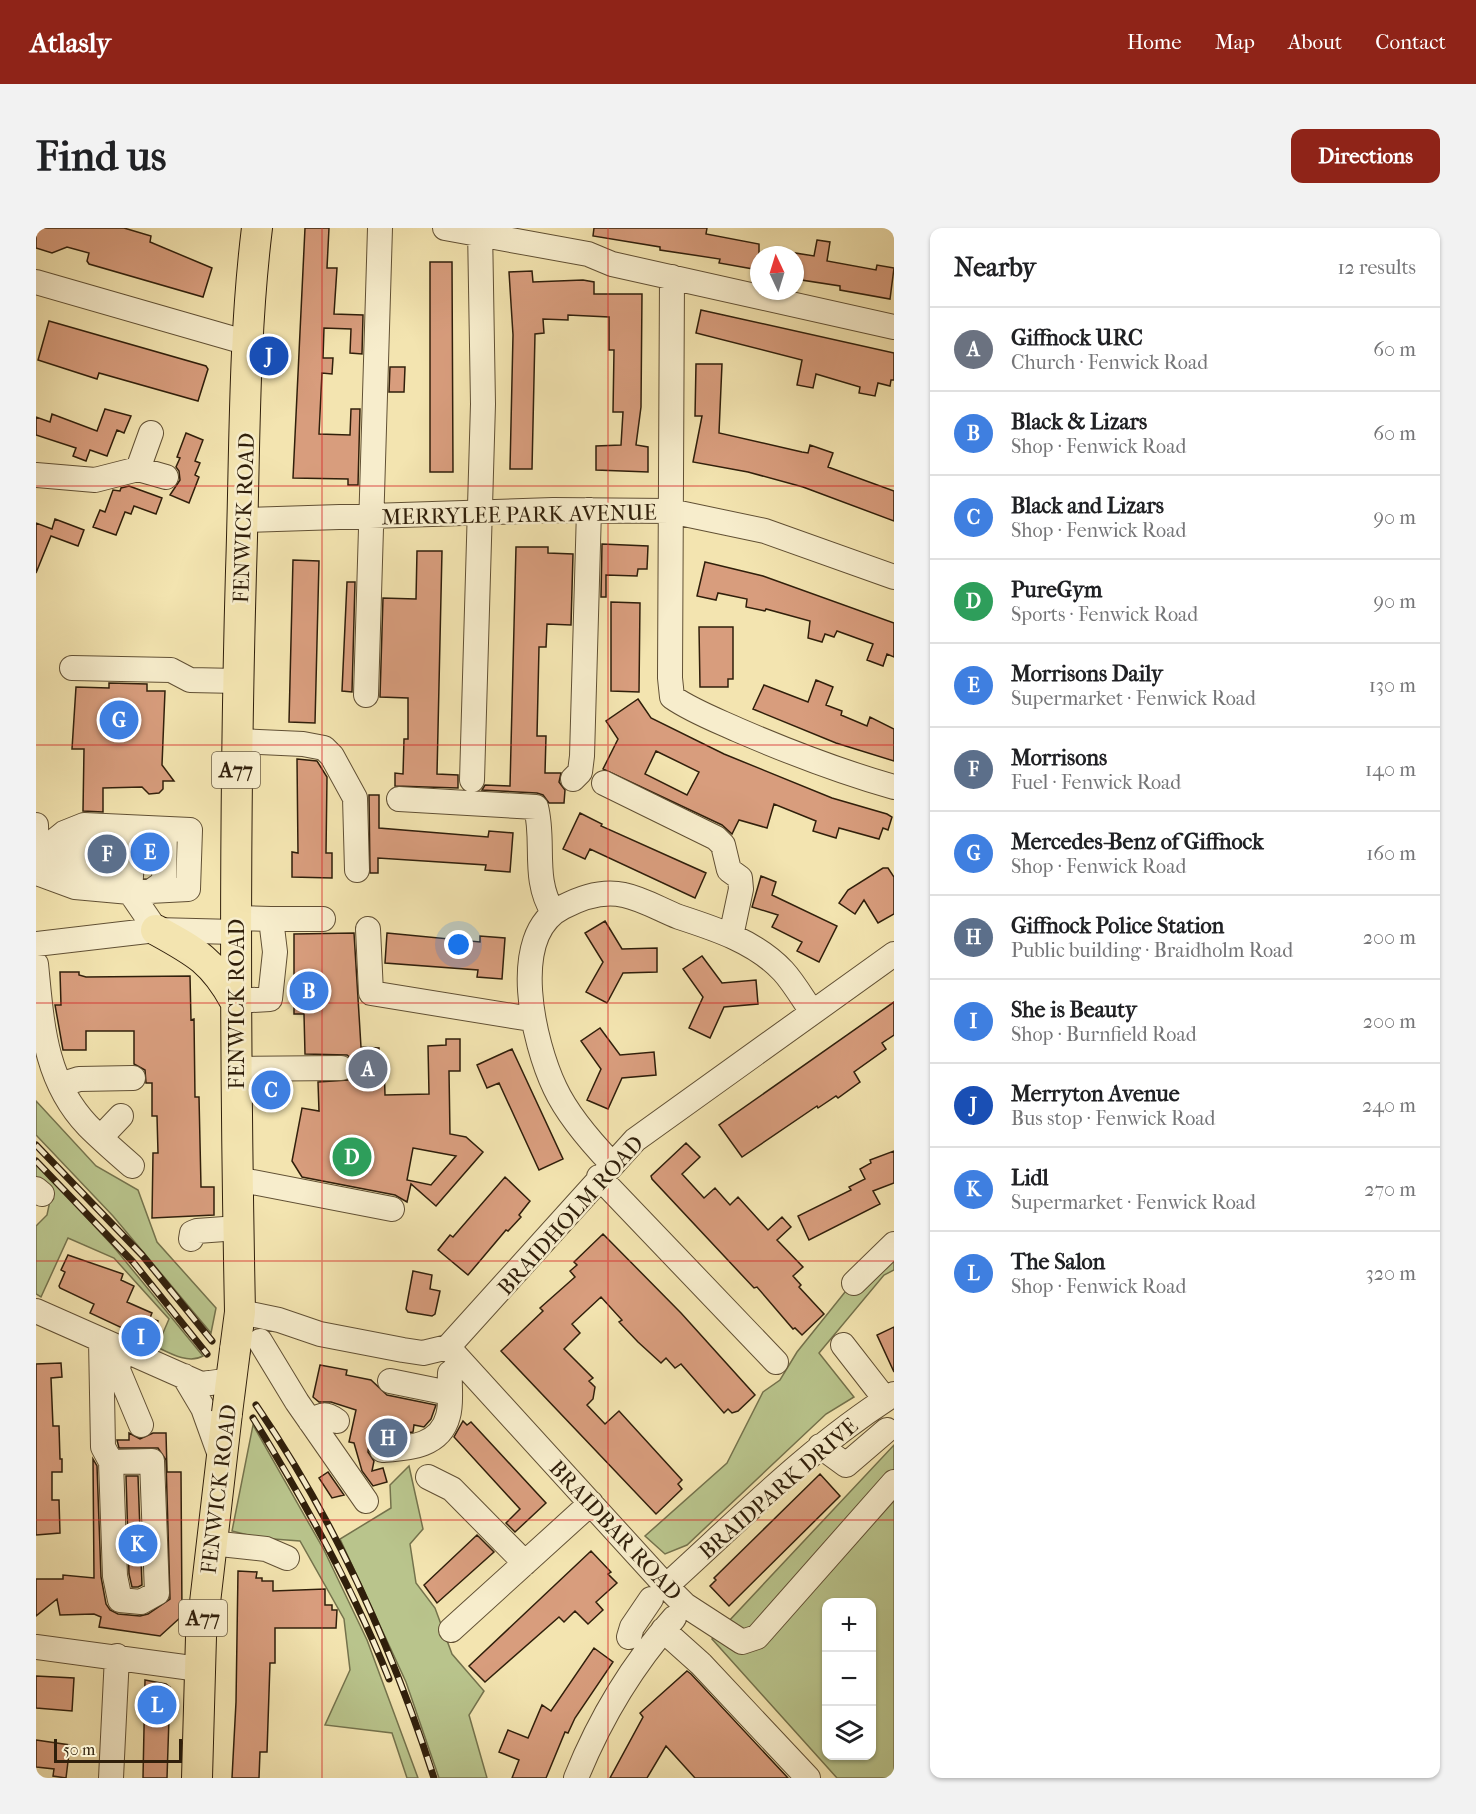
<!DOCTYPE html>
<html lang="en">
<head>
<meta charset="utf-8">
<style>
  body { margin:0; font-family:"IM FELL French Canon",serif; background:#f2f2f2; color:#202124 }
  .controls { position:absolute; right:18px; bottom:18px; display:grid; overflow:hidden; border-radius:12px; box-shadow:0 2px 4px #0004 }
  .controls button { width:54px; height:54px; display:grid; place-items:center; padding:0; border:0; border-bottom:2px solid #e0e0e0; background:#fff; color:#202124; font:30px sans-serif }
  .compass { position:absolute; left:714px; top:18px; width:54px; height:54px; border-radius:50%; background:#fff; box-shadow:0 2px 4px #0004; rotate:356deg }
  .scale { position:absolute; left:18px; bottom:15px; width:128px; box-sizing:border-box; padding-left:6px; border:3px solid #301f0b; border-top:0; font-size:16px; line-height:21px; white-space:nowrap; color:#301f0b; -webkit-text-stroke:4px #f7edcc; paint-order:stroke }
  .you { position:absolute; left:423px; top:717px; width:21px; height:21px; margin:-15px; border:4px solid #fff; border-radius:50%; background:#1a73e8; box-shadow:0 0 0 9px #1a73e833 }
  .badge { display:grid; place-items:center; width:39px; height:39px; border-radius:50%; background:#8f2418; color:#fff; font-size:20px; font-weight:700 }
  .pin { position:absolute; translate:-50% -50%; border:3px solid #fff; box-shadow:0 2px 6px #0006 }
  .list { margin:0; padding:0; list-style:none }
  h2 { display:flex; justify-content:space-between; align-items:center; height:78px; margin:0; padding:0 24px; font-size:26px }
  h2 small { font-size:20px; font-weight:400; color:#757577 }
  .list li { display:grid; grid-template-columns:39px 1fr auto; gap:18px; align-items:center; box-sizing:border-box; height:84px; padding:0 24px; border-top:2px solid #e0e0e0 }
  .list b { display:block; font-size:22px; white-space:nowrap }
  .list p { margin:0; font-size:20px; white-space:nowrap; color:#757577 }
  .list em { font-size:20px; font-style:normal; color:#757577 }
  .icon { flex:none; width:33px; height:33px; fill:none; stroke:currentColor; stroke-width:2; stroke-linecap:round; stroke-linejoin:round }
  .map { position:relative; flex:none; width:858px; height:1550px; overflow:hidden; border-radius:12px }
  header { display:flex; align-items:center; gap:36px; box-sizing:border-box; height:84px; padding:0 30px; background:#8f2418; color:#fff }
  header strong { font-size:28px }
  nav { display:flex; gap:33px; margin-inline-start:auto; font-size:21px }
  .intro { display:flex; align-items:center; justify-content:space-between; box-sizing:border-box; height:144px; padding:0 36px }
  h1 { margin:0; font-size:42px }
  .button { padding:15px 27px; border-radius:12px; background:#8f2418; color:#fff; font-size:21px; font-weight:700 }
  main { display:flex; gap:36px; padding:0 36px }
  aside { flex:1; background:#fff; border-radius:12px; box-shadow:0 2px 4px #0004 }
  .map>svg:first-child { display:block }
  .green { fill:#b9c48c; stroke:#74724c; stroke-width:1.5; fill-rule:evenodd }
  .building { fill:#d89d7d; stroke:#301f0b; stroke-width:1.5; fill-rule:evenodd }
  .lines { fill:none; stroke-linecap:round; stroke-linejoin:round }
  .minor-casing { stroke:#615034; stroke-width:26 }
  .major-casing { stroke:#301f0b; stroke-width:32 }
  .minor { stroke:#f7edcc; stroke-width:24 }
  .major { stroke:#f3e4b0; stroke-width:30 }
  .rail-casing { stroke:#301f0b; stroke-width:7 }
  .rail { stroke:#f7edcc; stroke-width:4.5; stroke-dasharray:14; stroke-linecap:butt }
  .minor-bridge-casing { stroke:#615034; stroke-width:26; stroke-linecap:butt }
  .major-bridge-casing { stroke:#301f0b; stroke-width:32; stroke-linecap:butt }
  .minor-bridge { stroke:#f7edcc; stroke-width:24 }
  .major-bridge { stroke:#f3e4b0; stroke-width:30 }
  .grid { fill:none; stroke:#d62828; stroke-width:1.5; stroke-opacity:0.55 }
  .labels { text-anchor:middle; stroke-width:5; stroke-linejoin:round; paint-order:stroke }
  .shield { fill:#f7edcc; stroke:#6c5d45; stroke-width:1.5 }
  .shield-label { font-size:21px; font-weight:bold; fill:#301f0b }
  .street-label { font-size:22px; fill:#301f0b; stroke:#f7edcc }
</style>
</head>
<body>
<header>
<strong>Atlasly</strong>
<nav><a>Home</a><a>Map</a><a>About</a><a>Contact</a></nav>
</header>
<div class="intro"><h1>Find us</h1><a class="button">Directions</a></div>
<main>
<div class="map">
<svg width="858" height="1550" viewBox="0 0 858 1550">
  <rect width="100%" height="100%" fill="#f3e4b0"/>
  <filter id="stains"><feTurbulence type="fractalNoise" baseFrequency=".00333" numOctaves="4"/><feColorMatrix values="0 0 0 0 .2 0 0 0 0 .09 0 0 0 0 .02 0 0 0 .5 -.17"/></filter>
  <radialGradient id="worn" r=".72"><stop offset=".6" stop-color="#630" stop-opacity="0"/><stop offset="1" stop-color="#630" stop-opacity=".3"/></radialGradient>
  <path class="green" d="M0,873L60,938L102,962L121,1014L180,1080L175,1105L77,988L0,907Z
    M0,935L77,1018L167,1128C153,1136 135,1126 121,1119L133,1091L78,1030L32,1010L5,1069L0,1066V998L11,987L15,968L0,949Z
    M858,1028V1042L848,1047L783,1125L818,1169L790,1186L651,1317L629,1326L609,1308L691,1235L727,1164L744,1152L761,1124L813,1059Z
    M217,1197L288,1322L331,1412L382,1550H371L356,1505L289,1497L314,1442L308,1391L264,1313L224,1310L196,1303Z
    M858,1217V1550H801L676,1411ZM790,1374H836V1528H790Z
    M373,1238L387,1301L374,1316L380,1355L399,1380L416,1426L448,1463L433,1487L451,1550H403L370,1454L304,1311L355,1280L354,1257Z"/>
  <path class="building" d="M0,0H88L115,8L114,14L176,40L167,69L53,36L51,33L53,25L31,19L16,25L0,20Z
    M269,0H293L291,40H301L298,86L327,87L326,126L314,125L315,101L288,100L287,130H297L296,146L286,145L283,206L314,207L315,181H324L322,257H312V251L257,250Z
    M558,0H671L670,6L723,16V42L683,35L684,31L624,22V19L557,8Z
    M781,12L794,14L791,33L840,42L841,37L858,40L854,71L804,62V58L759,51V25L778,28Z
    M394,34H416L417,244H394Z
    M496,43L497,54L547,52L558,54V66H606L605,179L600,217L612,219V244L560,242V218L585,217L587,184H577L578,122H573V89L532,87V92L507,91L508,105L499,106L496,241H474L477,107L473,44Z
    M665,82L858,125V152H855L854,158L842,155L839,168L823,165L824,159L780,146L777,160L761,157L766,132L660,105Z
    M13,93L170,138L172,141L162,173L63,145L61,151L2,132Z
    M660,136H686L683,205L766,224L772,225L774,217L797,225L792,239L858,263V293L767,259L712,244L657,234L666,188H659Z
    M354,139H369L368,164H353Z
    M69,181L95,188L88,205L81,202L71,228L54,222L50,233L37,228L40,220L0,207V189L14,194L16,186L61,203Z
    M150,205L167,212L159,233L164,235L159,247L163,249L153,275L134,267L144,252L143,243L140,239L144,230L141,229Z
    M93,258L126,270L120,286L98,278L95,286L89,284L80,307L57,299L64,282L69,284L77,262L84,263L85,260Z
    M19,291L48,302L42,318L15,308L0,345V295L16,301Z
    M566,316L612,318L611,341H602L601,348L570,347V369H565Z
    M480,319H512V325L537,326L535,397L511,396L510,419H503L501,508H510L509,545H525L523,554L529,562L528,575H513L507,567L501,565L446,562L449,557L474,558Z
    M381,323H406L401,546L422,547V560L359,558V545L367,546L368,511H372V470L344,469L347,370L380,371Z
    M257,332L283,333L279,495L253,494Z
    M669,334L727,348L858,395V429L851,426L847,438L831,432L837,416L801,403L798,409L789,406L786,414L772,410L774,393L730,381L729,383L710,379L711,371L682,365L680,372L661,368Z
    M311,354H319L316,464L306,463Z
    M575,374L604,375L603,464L575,463Z
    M663,399H697V451H692V459H664Z
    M780,452L797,459L790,477L806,483L805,487L831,498L834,489L858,501V533L800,515L717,481L728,457L772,474Z
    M73,455L111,456V463H129L126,537L138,553H127V561L123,565L113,566L106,559L67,560V584L47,583L48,521H36L40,459L73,460Z
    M602,471L615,490L688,526L796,570L851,586L856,589L852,602L847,600L843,611L803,600L800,610L777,603L780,593L738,576L731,600L703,592L696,606L686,597L567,541L582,511L570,493ZM620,523L663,544L651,567L609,546Z
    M261,531L281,533L291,549L290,625H296V650L256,649V624L262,625Z
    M333,567H343V600L452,609L453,603L477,605L474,644L449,642L450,637L342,630V645H334Z
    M544,585L566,596L565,598L670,645L659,670L554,621L549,631L527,621Z
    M847,640H852L858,649V686L842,695L828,672L819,686L803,675L812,662Z
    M725,648L740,654L736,667L801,698L783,734L761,723L766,714L736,699L742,687L716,679Z
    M569,693L586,721L621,720V744L587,745L571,775L550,764L567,734L549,705Z
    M318,705L325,819L343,820V834H348L349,867L393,866L392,818L410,817V811H424V843H413L414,906L430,909L447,924L400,978L375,956L371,974L359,967L266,949L256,933L266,880L283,883L282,854L312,852L319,840L318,833L311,827L269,826L268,786H258V706ZM377,920L420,928L395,957L371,952Z
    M351,705L444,714V708L469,710L466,751L441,749L442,742L349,735Z
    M666,728L686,755L720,752L722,776L688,779L674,810L653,800L667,769L647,741Z
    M24,744H43V747L50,749L154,748L155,792L158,791L159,869H163L165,959H178V987L116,990L117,925H122L121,888H116V855H110L109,842L98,836V803H50V822H27L19,777H25Z
    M858,774V807L846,815L850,821L818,844L824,854L802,870L800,868L782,880L781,878L706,929L683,897Z
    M564,800L584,827L618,824L620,847L586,850L572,881L551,872L565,841L545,813Z
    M476,821L527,931L503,942L463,855L451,860L441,837Z
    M650,915L664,929L646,946L668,970L679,960L694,977L702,969L732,1002L746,989L755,999L741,1012L767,1039L757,1048L765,1057L763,1059L788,1086L766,1107L759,1100L757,1101L721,1059L718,1060L616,951L615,948Z
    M858,923V955L837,963L844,976L773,1012L762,988L815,962L813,959L829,951L824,941L835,935L834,932Z
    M469,949L494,973L483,987L485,989L472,1003L470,1002L432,1047L402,1022L414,1007L417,1009Z
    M567,1006L645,1085L719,1167L702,1183L696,1185L692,1181L688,1185L645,1136L639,1140L630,1130L625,1135L602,1114L583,1094L586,1092L565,1069L536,1096L544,1105L528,1121L557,1150L553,1153L559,1159L557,1171L551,1177L569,1196L583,1183L646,1252L642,1256L646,1261L620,1286L465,1123L507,1083L504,1080L539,1049L534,1043L541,1037L538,1034Z
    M32,1027L87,1046L85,1052L98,1058L91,1074L116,1085L114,1090L122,1093L116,1114L54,1085L58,1076L24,1060L23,1058L29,1044L25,1042Z
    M377,1043L396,1047L394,1061L404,1063L399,1086L396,1088L372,1084L370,1081Z
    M858,1099V1144L841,1107Z
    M25,1135L26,1149L15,1150L17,1198H23L24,1231H26V1244H16V1272H23L24,1305L0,1307V1136Z
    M284,1137L311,1142L310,1147L335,1152L351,1167L400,1177L395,1191L388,1199L378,1197L377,1204L339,1209L333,1215L332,1224L338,1233L336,1243L347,1240L351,1254L337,1258L326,1243L318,1215L313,1214L320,1182L295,1174H283L277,1169Z
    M427,1193L431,1197L435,1194L510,1275L479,1304L470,1295L484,1281L418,1209Z
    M93,1205L104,1211L117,1205H130L131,1244H145L146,1388L124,1408L63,1399L65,1389L58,1386L24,1387L21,1371L0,1388V1351H27V1347L58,1350L57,1231L61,1238L65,1349L70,1376L74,1382L82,1386L104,1388L112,1386L134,1371L130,1232L122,1220H83L81,1212H93Z
    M292,1244L308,1267L296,1270L283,1250Z
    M784,1246L804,1268L693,1378L674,1358L680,1352L678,1350Z
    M90,1248H102L106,1357L102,1359H96L93,1346Z
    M441,1307L458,1324L401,1375L388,1357Z
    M555,1323L575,1344L572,1346L581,1355L560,1374L567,1382L552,1396L539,1383L528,1394L523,1389L449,1454L433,1438Z
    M202,1343L221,1344L220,1350H226V1353H237V1363L289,1361V1377H296V1382H301L300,1400H239V1435H234L231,1524H224L223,1550H196L200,1474Z
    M558,1420L577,1434L539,1490L532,1505L529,1504L510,1550H476L483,1532L463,1524L472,1502L492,1510L506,1477L515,1483Z
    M651,1443L655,1446L752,1550H659L630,1518L611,1550H574L607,1489L604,1485Z
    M0,1448L38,1450L36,1483L0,1480Z
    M109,1452L130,1456L134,1459L131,1550H107Z
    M0,1512L34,1517L30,1550L17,1548L18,1541L0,1539Z"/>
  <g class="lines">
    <g class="minor-casing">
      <path id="minor" d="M409,0L552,26L576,36L858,99
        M636,49L634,450L636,469C656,483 680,492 702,502C753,524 805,544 858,559
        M0,54L212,115
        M102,241L115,205
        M0,247L59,252L102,241L130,249
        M207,292L517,282L634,283L729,303L858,349
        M36,440L135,442L154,452L202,453
        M330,467L344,0
        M201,513L267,516L288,520L296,528L319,570L321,642
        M537,551L544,544L546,528L553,282
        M436,552L447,176L444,0
        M568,555L680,610L687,617L693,642L704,650L705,661L695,708
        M363,571L500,579C509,614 496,651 517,684
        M0,597L1,637
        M98,600L94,664L120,702
        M12,625L42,617L97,619
        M4,628L41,637L96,640
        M1,645L39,659L94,664L152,661L154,602L48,597L28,605L1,627
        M114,664L128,654L129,601
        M199,690L235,691L239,724L234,771L199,773
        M235,691H287
        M332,701L335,765L495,791
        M0,716L120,702L199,704
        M0,736C6,795 8,852 52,898C66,912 81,925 96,938
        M200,841L305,840
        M24,857L43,851L97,850
        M65,909L85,888
        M576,936C555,914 532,888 519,860C498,816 471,707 527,679C546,669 567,662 588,667C607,671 625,682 643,689C680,701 720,714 747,743C758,755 767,771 776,784
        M563,949L740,1134
        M201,951L356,981
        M0,961L6,966
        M155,1011L156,1005L161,1003L202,1000
        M818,1055L858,1016
        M0,1083L165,1156L174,1155
        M204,1084L243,1092L284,1106L367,1122L387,1125L412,1119L599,912L858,726
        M65,1112L67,1219L75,1234L79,1348L84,1372L105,1374L121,1365L116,1233L75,1234
        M224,1113L261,1174L330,1273
        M807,1117L849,1171
        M412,1119L630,1358L649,1377L706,1414L721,1409L858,1254
        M85,1120L82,1142L105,1197
        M148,1148L167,1180L185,1230
        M354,1153L413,1165
        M274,1193C286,1186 290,1185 301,1193
        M784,1218L810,1237L851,1202
        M346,1222C372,1220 404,1219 412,1188C416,1175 413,1158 414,1145L426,1137
        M392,1249L416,1261L489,1335
        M175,1315L230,1321L251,1330
        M630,1358C703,1292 774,1219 858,1166
        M415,1402L555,1275
        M627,1402L665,1436L772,1550
        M593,1409L596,1399L615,1371
        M0,1419L163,1441
        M75,1550L81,1428
        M540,1550C563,1493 597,1436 638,1390"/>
    </g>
    <g class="major-casing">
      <path id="major" d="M120,702C160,724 177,733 199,773
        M199,1122L204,1084C199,837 198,590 205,343C209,229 207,113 221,0
        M161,1550L165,1409L191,1185"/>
    </g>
    <use href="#minor" class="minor"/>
    <use href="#major" class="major"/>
    <g class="rail-casing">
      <path id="rail" d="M0,917L106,1027L176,1113
        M0,933L97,1034L171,1126
        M220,1177C298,1291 356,1419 398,1550
        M217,1190C269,1274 317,1360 353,1451"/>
    </g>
    <use href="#rail" class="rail"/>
    <g class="minor-bridge-casing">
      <path id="minor-bridge" d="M174,1155L195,1152"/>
    </g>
    <g class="major-bridge-casing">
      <path id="major-bridge" d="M191,1185L199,1122"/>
    </g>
    <use href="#minor-bridge" class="minor-bridge"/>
    <use href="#major-bridge" class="major-bridge"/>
  </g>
  <path class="grid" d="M286,0V1550M572,0V1550M0,258H858M0,517H858M0,775H858M0,1033H858M0,1292H858"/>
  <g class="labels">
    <g class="shield">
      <rect x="176" y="524" width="48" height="36" rx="4.5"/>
      <rect x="143" y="1372" width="48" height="36" rx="4.5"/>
    </g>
    <g class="shield-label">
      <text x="200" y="549">A77</text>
      <text x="167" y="1397">A77</text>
    </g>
    <g class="street-label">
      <text transform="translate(483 286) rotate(-1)" y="8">MERRYLEE PARK AVENUE</text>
      <text transform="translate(207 290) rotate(-88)" y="8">FENWICK ROAD</text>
      <text transform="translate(200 776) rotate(-90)" y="8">FENWICK ROAD</text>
      <text transform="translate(534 987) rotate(-48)" y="8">BRAIDHOLM ROAD</text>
      <text transform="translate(742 1260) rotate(-41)" y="8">BRAIDPARK DRIVE</text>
      <text transform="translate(182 1261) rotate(-83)" y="8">FENWICK ROAD</text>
      <text transform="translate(580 1302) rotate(47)" y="8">BRAIDBAR ROAD</text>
    </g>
  </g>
  <rect width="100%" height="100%" filter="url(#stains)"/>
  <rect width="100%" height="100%" fill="url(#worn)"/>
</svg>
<div class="controls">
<button>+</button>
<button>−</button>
<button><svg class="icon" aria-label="layers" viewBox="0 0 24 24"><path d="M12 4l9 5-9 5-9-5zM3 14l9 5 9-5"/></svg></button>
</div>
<svg class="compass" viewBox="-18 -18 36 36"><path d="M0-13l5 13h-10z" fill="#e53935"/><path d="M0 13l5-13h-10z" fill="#757577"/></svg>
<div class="scale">50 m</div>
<div class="you"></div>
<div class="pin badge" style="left:332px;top:841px;background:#6b7280">A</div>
<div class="pin badge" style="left:273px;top:763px;background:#3f7fe0">B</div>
<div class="pin badge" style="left:235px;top:862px;background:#3f7fe0">C</div>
<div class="pin badge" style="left:316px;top:929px;background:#2e9e5b">D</div>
<div class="pin badge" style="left:114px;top:624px;background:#3f7fe0">E</div>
<div class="pin badge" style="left:71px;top:626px;background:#5c6f8a">F</div>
<div class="pin badge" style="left:83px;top:492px;background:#3f7fe0">G</div>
<div class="pin badge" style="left:352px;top:1210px;background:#5c6f8a">H</div>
<div class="pin badge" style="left:105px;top:1109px;background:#3f7fe0">I</div>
<div class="pin badge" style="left:233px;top:128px;background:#1a4fb4">J</div>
<div class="pin badge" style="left:102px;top:1316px;background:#3f7fe0">K</div>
<div class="pin badge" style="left:121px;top:1477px;background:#3f7fe0">L</div>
</div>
<aside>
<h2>Nearby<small>12 results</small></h2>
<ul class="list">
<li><span class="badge" style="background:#6b7280">A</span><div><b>Giffnock URC</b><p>Church · Fenwick Road</p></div><em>60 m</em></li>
<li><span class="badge" style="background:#3f7fe0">B</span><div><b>Black &amp; Lizars</b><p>Shop · Fenwick Road</p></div><em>60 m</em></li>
<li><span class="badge" style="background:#3f7fe0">C</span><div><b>Black and Lizars</b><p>Shop · Fenwick Road</p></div><em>90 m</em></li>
<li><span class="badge" style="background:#2e9e5b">D</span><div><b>PureGym</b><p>Sports · Fenwick Road</p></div><em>90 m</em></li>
<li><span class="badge" style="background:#3f7fe0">E</span><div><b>Morrisons Daily</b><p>Supermarket · Fenwick Road</p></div><em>130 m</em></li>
<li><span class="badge" style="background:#5c6f8a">F</span><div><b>Morrisons</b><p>Fuel · Fenwick Road</p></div><em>140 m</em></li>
<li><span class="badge" style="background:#3f7fe0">G</span><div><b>Mercedes-Benz of Giffnock</b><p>Shop · Fenwick Road</p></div><em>160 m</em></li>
<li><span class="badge" style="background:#5c6f8a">H</span><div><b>Giffnock Police Station</b><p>Public building · Braidholm Road</p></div><em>200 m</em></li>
<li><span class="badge" style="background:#3f7fe0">I</span><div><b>She is Beauty</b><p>Shop · Burnfield Road</p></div><em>200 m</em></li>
<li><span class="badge" style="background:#1a4fb4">J</span><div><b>Merryton Avenue</b><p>Bus stop · Fenwick Road</p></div><em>240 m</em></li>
<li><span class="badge" style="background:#3f7fe0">K</span><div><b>Lidl</b><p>Supermarket · Fenwick Road</p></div><em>270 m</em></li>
<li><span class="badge" style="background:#3f7fe0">L</span><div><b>The Salon</b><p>Shop · Fenwick Road</p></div><em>320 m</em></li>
</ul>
</aside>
</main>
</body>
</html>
